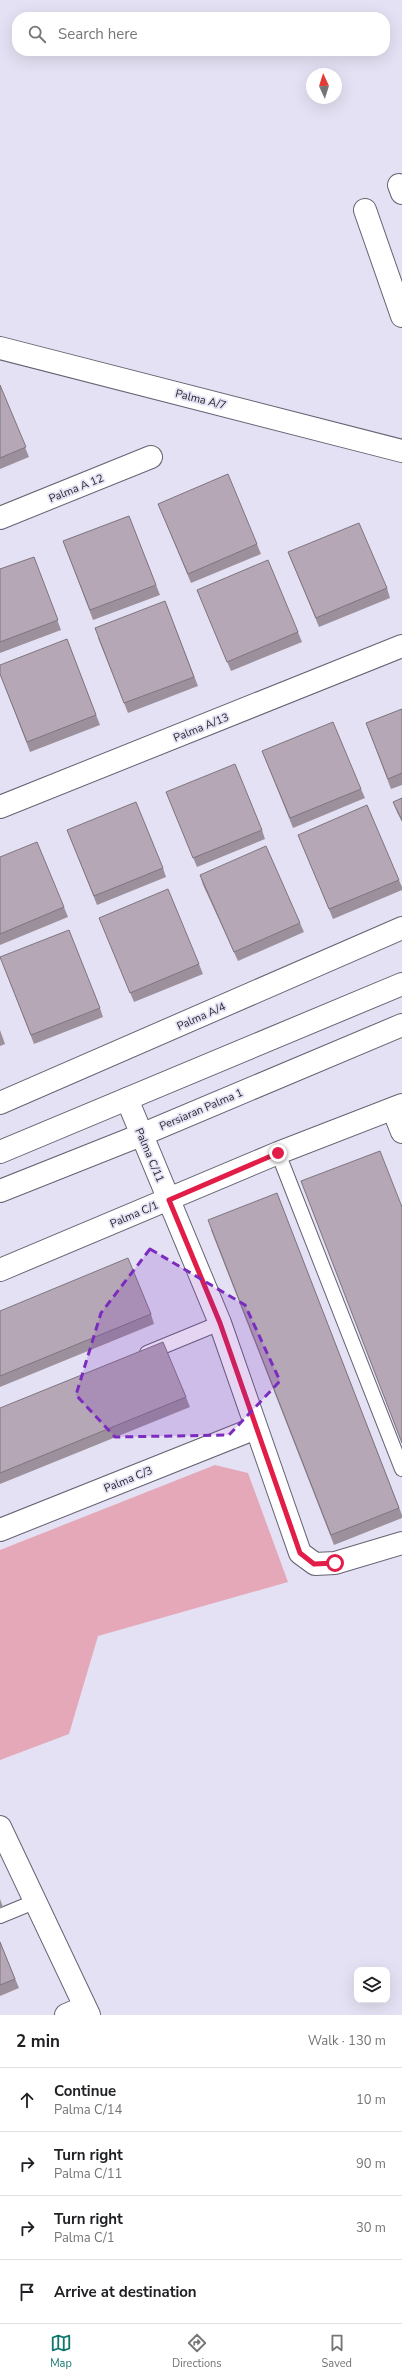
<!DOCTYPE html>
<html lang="en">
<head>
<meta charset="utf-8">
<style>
  body { margin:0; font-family:"Nunito Sans",sans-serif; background:#f2f2f2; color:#202124 }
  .controls { position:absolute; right:12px; bottom:12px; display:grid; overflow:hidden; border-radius:8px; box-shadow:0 4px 16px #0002 }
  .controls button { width:36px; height:36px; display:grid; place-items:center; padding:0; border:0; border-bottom:1px solid #e0e0e0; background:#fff; color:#202124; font:20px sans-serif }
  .compass { position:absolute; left:306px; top:68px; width:36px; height:36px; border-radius:50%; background:#fff; box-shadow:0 4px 16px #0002; rotate:356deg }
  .stop { position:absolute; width:12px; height:12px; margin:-9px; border:3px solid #e11d48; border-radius:50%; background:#fff }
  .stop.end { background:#e11d48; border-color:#fff; box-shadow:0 1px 4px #0008 }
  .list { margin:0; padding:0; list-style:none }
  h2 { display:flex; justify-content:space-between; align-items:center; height:52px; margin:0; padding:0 16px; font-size:17px }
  h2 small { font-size:13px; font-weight:400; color:#757577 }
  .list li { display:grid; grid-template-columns:26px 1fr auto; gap:12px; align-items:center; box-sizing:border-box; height:64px; padding:0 16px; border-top:1px solid #e0e0e0 }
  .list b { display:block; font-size:15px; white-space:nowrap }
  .list p { margin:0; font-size:13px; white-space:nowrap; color:#757577 }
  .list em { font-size:13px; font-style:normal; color:#757577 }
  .icon { flex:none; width:22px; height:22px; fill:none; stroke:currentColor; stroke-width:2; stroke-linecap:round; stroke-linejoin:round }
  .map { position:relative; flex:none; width:402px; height:2015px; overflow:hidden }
  .search { position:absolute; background:#fff; box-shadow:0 4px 16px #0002; left:12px; right:12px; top:12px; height:44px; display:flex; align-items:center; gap:10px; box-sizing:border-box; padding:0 14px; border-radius:16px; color:#757577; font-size:15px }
  .sheet { height:308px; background:#fff }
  nav { display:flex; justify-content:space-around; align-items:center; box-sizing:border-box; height:56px; border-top:1px solid #e0e0e0; background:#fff; font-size:11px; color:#757577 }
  nav a { display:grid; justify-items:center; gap:2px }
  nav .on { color:#0f766e }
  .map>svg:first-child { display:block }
  .green { fill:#e4a8b8 }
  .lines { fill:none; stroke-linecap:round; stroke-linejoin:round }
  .service-casing { stroke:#656372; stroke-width:16 }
  .minor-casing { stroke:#656372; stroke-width:24 }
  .tertiary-casing { stroke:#656372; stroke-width:24 }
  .service { stroke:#fff; stroke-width:14 }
  .minor { stroke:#fff; stroke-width:22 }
  .tertiary { stroke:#fff; stroke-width:22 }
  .wall { fill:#9c909c }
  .building { fill:#b5a7b5; stroke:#7f757f }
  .route { stroke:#e11d48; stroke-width:5 }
  .marked { fill:#7b2cbf; fill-opacity:0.2; stroke:#7b2cbf; stroke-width:3; stroke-dasharray:8 5; stroke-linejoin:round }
  .labels { text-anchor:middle; stroke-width:3.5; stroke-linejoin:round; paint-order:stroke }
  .street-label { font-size:11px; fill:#29282f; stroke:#e3e1f3 }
</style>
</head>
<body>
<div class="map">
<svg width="402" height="2015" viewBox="0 0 402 2015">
  <rect width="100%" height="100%" fill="#e3e1f3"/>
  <path class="green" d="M215,1465L248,1473L288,1582L98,1636L69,1734L0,1760V1550Z"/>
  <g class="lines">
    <g class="service-casing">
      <path id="service" d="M278,1153L402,1469
        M147,1353L220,1323
        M0,1916L34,1902"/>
    </g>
    <g class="minor-casing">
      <path id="minor" d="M399,185L402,193
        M365,210L402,316
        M0,348L402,451
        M0,518L151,457
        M0,807L402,646
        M127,1099L220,1323L300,1553L315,1564L335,1563L402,1543
        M0,1103L402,928
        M393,1109L402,1132
        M0,1270L278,1153L402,1105
        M0,1530L256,1428
        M0,1827L89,2015
        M66,2015L85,2007"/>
    </g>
    <g class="tertiary-casing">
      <path id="tertiary" d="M0,1152L402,984
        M0,1191L141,1135L402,1025"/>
    </g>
    <use href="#service" class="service"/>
    <use href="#minor" class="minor"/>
    <use href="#tertiary" class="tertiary"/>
  </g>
  <path class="wall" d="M0,385L29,457L0,469Z
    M158,504L257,544L261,554L191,583Z
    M129,516L160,595L93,620L63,541Z
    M288,552L387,588L390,598L319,627Z
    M34,557L61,630L0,653V569Z
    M197,590L298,632L302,642L231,671Z
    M165,601L198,686L128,713L98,638Z
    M67,639L100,725L30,752L0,674Z
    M402,709V785L391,789L366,723Z
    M262,751L361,789L365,798L293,828Z
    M166,792L262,830L265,839L197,867Z
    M402,798V822L397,812L393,802Z
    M67,830L163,868L166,877L97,905Z
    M298,835L399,880L402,887V890L333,919Z
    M0,857L64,907L68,917L0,945Z
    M200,875L300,923L304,932L238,961L203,885Z
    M99,918L199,964L203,974L134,1002Z
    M4,967L100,1008L103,1017L34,1044Z
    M0,1030L5,1044L0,1046Z
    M277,1193L402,1515V1518L334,1545L211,1230Z
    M0,1311L151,1314L154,1324L0,1387Z
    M186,1397L190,1407L0,1484V1408Z
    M0,1899L3,1907L0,1908Z
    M0,1942L19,1988L0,1996Z"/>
  <path class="building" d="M0,385L26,447L0,458Z
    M228,474L257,544L188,574L158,504Z
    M129,516L156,585L90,610L63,541Z
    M359,523L387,588L316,618L288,552Z
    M34,557L58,620L0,642V569Z
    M268,560L298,632L227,662L197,590Z
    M165,601L194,677L124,703L95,628Z
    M67,639L96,715L27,742L0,674V665Z
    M402,709V773L388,779L366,723Z
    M333,722L361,789L290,818L262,751Z
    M235,764L262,830L193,858L166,792Z
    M402,798V820L393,802Z
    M136,802L163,868L94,896L67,830Z
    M367,805L399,880L329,909L298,835Z
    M37,842L64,907L0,934V857Z
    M266,846L300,923L234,952L200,875Z
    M168,889L199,964L130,993L99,918Z
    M69,930L100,1008L31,1035L0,957Z
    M380,1151L402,1207V1443L301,1181Z
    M277,1193L399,1508L331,1535L208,1220Z
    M128,1258L151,1314L0,1376V1311Z
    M163,1342L186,1397L0,1473V1408Z
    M0,1942L15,1979L0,1985Z"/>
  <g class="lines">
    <path class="route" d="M278,1153L169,1200L220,1323L300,1553L314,1564L335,1563"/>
  </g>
  <path class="marked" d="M150,1249L245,1305L280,1381L229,1435L115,1437L76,1395L101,1313Z"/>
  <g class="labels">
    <g class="street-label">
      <text transform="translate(201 399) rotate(14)" y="4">Palma A/7</text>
      <text transform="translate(76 488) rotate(-22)" y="4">Palma A 12</text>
      <text transform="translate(201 727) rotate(-22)" y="4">Palma A/13</text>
      <text transform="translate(201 1016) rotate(-24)" y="4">Palma A/4</text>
      <text transform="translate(201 1109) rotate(-23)" y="4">Persiaran Palma 1</text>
      <text transform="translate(150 1155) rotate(67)" y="4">Palma C/11</text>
      <text transform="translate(134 1214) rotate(-23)" y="4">Palma C/1</text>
      <text transform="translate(128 1479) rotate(-22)" y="4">Palma C/3</text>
    </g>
  </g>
</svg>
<div class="controls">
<button><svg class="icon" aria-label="layers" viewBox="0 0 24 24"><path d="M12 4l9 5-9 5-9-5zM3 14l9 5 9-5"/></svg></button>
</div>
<svg class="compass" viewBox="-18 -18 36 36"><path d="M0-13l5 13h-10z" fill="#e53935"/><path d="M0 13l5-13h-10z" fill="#757577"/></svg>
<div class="stop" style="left:335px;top:1563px"></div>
<div class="stop end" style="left:278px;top:1153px"></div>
<div class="search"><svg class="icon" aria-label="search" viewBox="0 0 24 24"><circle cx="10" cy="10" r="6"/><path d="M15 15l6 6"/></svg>Search here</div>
</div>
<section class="sheet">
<h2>2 min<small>Walk · 130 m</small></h2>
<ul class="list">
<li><svg class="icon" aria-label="ahead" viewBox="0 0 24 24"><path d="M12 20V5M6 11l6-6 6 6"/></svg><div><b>Continue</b><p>Palma C/14</p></div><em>10 m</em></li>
<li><svg class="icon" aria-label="right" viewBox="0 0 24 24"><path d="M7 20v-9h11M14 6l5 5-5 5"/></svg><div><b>Turn right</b><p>Palma C/11</p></div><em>90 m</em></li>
<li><svg class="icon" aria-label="right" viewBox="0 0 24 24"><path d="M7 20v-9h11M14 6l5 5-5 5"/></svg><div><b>Turn right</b><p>Palma C/1</p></div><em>30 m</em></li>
<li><svg class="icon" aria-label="arrive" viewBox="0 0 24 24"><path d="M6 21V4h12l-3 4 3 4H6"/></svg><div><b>Arrive at destination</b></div></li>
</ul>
</section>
<nav>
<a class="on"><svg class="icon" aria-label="map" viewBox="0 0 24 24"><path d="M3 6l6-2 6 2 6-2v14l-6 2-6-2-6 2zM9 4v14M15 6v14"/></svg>Map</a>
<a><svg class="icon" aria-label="directions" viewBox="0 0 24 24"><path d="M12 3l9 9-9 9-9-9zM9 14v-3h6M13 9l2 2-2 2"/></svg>Directions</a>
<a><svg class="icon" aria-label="saved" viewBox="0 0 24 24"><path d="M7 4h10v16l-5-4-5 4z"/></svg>Saved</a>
</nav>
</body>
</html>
